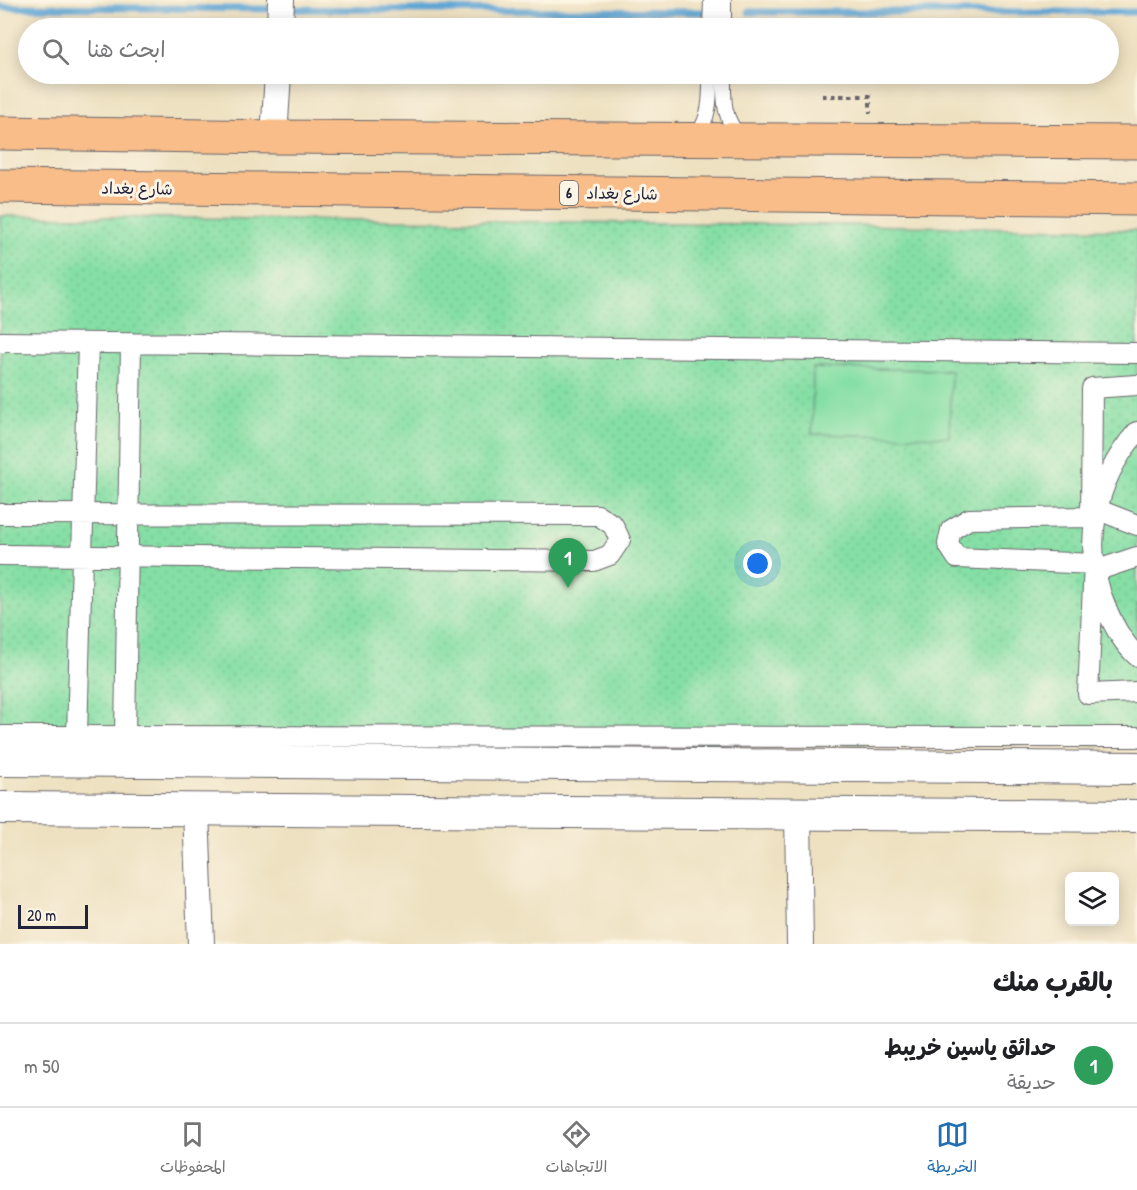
<!DOCTYPE html>
<html lang="ar">
<head>
<meta charset="utf-8">
<style>
  body { margin:0; font-family:"Patrick Hand","Playpen Sans Arabic",sans-serif; background:#f6f6f6; color:#202124; direction:rtl }
  .controls { position:absolute; right:18px; bottom:18px; display:grid; overflow:hidden; border-radius:9px; box-shadow:0 3px 15px #0003 }
  .controls button { width:54px; height:54px; display:grid; place-items:center; padding:0; border:0; border-bottom:2px solid #e0e0e0; background:#fff; color:#202124; font:30px sans-serif }
  .scale { position:absolute; left:18px; bottom:15px; width:70px; box-sizing:border-box; padding-left:6px; border:3px solid #22223b; border-top:0; font-size:16px; line-height:21px; white-space:nowrap; color:#22223b; -webkit-text-stroke:4px #fcf5e5; paint-order:stroke }
  .you { position:absolute; left:758px; top:564px; width:21px; height:21px; margin:-15px; border:4px solid #fff; border-radius:50%; background:#1a73e8; box-shadow:0 0 0 9px #1a73e833 }
  .badge { display:grid; place-items:center; width:39px; height:39px; border-radius:50%; background:#1f6fb2; color:#fff; font-size:20px; font-weight:700 }
  .pin { position:absolute; translate:-50% -50px; filter:drop-shadow(0 2px 3px #0008) }
  .pin::after { content:''; position:absolute; top:32px; width:21px; height:18px; background:inherit; clip-path:polygon(0 0,100% 0,50% 100%) }
  .list { margin:0; padding:0; list-style:none }
  h2 { display:flex; justify-content:space-between; align-items:center; height:78px; margin:0; padding:0 24px; font-size:26px }
  h2 small { font-size:20px; font-weight:400; color:#757577 }
  .list li { display:grid; grid-template-columns:39px 1fr auto; gap:18px; align-items:center; box-sizing:border-box; height:84px; padding:0 24px; border-top:2px solid #e0e0e0 }
  .list b { display:block; font-size:22px; white-space:nowrap }
  .list p { margin:0; font-size:20px; white-space:nowrap; color:#757577 }
  .list em { font-size:20px; font-style:normal; color:#757577 }
  .icon { flex:none; width:33px; height:33px; fill:none; stroke:currentColor; stroke-width:2; stroke-linecap:round; stroke-linejoin:round }
  .map { position:relative; flex:none; width:1137px; height:944px; overflow:hidden; direction:ltr }
  .search { position:absolute; background:#fff; box-shadow:0 3px 15px #0003; left:18px; right:18px; top:18px; height:66px; display:flex; align-items:center; gap:15px; box-sizing:border-box; padding:0 21px; border-radius:33px; color:#757577; font-size:22px }
  .sheet { height:162px; background:#fff }
  nav { display:flex; justify-content:space-around; align-items:center; box-sizing:border-box; height:84px; border-top:2px solid #e0e0e0; background:#fff; font-size:16px; color:#757577 }
  nav a { display:grid; justify-items:center; gap:3px }
  nav .on { color:#1f6fb2 }
  .map>svg:first-child { display:block }
  .park { fill:url(#park-dots); stroke:#548070; stroke-width:1.5 }
  .pitch { fill:#85dfa5; stroke:#548070; stroke-width:1.5 }
  .lines { fill:none; stroke-linecap:round; stroke-linejoin:round }
  .stream { stroke:#5fa6d5; stroke-width:7 }
  .service-casing { stroke:#69656a; stroke-width:16 }
  .pedestrian-casing { stroke:#69656a; stroke-width:22 }
  .minor-casing { stroke:#69656a; stroke-width:28 }
  .tertiary-casing { stroke:#69656a; stroke-width:34 }
  .trunk-casing { stroke:#69656a; stroke-width:35 }
  .path { stroke:#69656a; stroke-width:4; stroke-dasharray:4.5 4.5; stroke-linecap:butt }
  .service { stroke:#fff; stroke-width:14 }
  .pedestrian { stroke:#fff; stroke-width:20 }
  .minor { stroke:#fff; stroke-width:26 }
  .tertiary { stroke:#fff; stroke-width:32 }
  .trunk { stroke:#f8bd89; stroke-width:33 }
  .labels { text-anchor:middle; stroke-width:6; stroke-linejoin:round; paint-order:stroke }
  .shield { fill:#fcf5e5; stroke:#63616e; stroke-width:1.5 }
  .shield-label { font-size:15px; font-weight:bold; fill:#22223b }
  .street-label { font-size:16px; fill:#22223b; stroke:#fcf5e5 }
</style>
</head>
<body>
<div class="map">
<svg width="1137" height="944" viewBox="0 0 1137 944">
  <defs>
    <pattern id="park-dots" width="8" height="8" patternUnits="userSpaceOnUse" patternTransform="scale(1.5)"><rect width="8" height="8" fill="#85dfa5"/><path d="M2 2h.1M6 6h.1" fill="none" stroke="#73bf8f" stroke-width="1.8" stroke-linecap="round"/></pattern>
  </defs>
  <rect width="100%" height="100%" fill="#fcf5e5"/>
  <filter id="ink" filterUnits="userSpaceOnUse"><feTurbulence type="fractalNoise" baseFrequency=".0167" numOctaves="2"/><feDisplacementMap in="SourceGraphic" scale="12" xChannelSelector="R" yChannelSelector="G"/><feConvolveMatrix kernelMatrix="1 2 1 2 8 2 1 2 1" color-interpolation-filters="sRGB"/></filter>
  <filter id="wash" filterUnits="userSpaceOnUse"><feTurbulence type="fractalNoise" baseFrequency=".008" numOctaves="4" result="noise"/><feDisplacementMap in="SourceGraphic" scale="24" xChannelSelector="R" yChannelSelector="G"/><feGaussianBlur stdDeviation="1.35" result="paint"/><feColorMatrix in="noise" values="0 0 0 0 0 0 0 0 0 0 0 0 0 0 0 0 0 1.4 0 .05"/><feComposite in="paint" operator="in"/></filter>
  <g filter="url(#wash)">
    <rect width="100%" height="100%" fill="#eee1c1"/>
    <path class="park" d="M0,216L846,225L1137,230V745L0,739Z"/>
    <path class="pitch" d="M813,368L951,370L949,437L812,434Z"/>
    <g class="lines">
      <path class="stream" d="M0,7L710,12
        M749,12H1137"/>
    </g>
  </g>
  <g filter="url(#ink)">
    <g class="lines">
      <g class="service-casing">
        <path id="service" d="M710,28L711,0
          M724,28V0
          M724,74C724,97 722,118 740,136
          M695,137C711,118 710,97 710,74"/>
      </g>
      <g class="pedestrian-casing">
        <path id="pedestrian" d="M0,342L1137,353
          M1137,385L1092,388L1091,517L969,519L951,530L948,544L957,558L1094,564L1088,694L1137,692
          M1137,432C1094,481 1080,549 1107,610C1114,627 1124,644 1137,656
          M1091,507L1137,525
          M0,514L598,515L613,525L620,540L610,555L594,561L0,555
          M1095,571L1137,557
          M0,736L1137,737
          M77,736L88,343
          M125,736L131,343"/>
      </g>
      <g class="minor-casing">
        <path id="minor" d="M280,28L281,0
          M274,137L278,74
          M196,810L201,944
          M798,814L800,944"/>
      </g>
      <g class="tertiary-casing">
        <path id="tertiary" d="M0,760L1137,768
          M0,808L1137,816"/>
      </g>
      <g class="trunk-casing">
        <path id="trunk" d="M0,133L274,137L1137,142
          M0,186L1137,199"/>
      </g>
      <path class="path" d="M822,96H870V113"/>
      <use href="#service" class="service"/>
      <use href="#pedestrian" class="pedestrian"/>
      <use href="#minor" class="minor"/>
      <use href="#tertiary" class="tertiary"/>
      <use href="#trunk" class="trunk"/>
    </g>
  </g>
  <g class="labels">
    <rect class="shield" x="560" y="181" width="18" height="24" rx="4.5"/>
    <g class="shield-label">
      <text x="569" y="198">6</text>
    </g>
    <g class="street-label">
      <text transform="translate(137 188) rotate(1)" y="6">شارع بغداد</text>
      <text transform="translate(622 193) rotate(1)" y="6">شارع بغداد</text>
    </g>
  </g>
</svg>
<div class="controls">
<button><svg class="icon" aria-label="layers" viewBox="0 0 24 24"><path d="M12 4l9 5-9 5-9-5zM3 14l9 5 9-5"/></svg></button>
</div>
<div class="scale">20 m</div>
<div class="you"></div>
<div class="pin badge" style="left:568px;top:588px;background:#2e9e5b">1</div>
<div class="search"><svg class="icon" aria-label="search" viewBox="0 0 24 24"><circle cx="10" cy="10" r="6"/><path d="M15 15l6 6"/></svg>ابحث هنا</div>
</div>
<section class="sheet">
<h2>بالقرب منك<small></small></h2>
<ul class="list">
<li><span class="badge" style="background:#2e9e5b">1</span><div><b>حدائق ياسين خريبط</b><p>حديقة</p></div><em>50 m</em></li>
</ul>
</section>
<nav>
<a class="on"><svg class="icon" aria-label="map" viewBox="0 0 24 24"><path d="M3 6l6-2 6 2 6-2v14l-6 2-6-2-6 2zM9 4v14M15 6v14"/></svg>الخريطة</a>
<a><svg class="icon" aria-label="directions" viewBox="0 0 24 24"><path d="M12 3l9 9-9 9-9-9zM9 14v-3h6M13 9l2 2-2 2"/></svg>الاتجاهات</a>
<a><svg class="icon" aria-label="saved" viewBox="0 0 24 24"><path d="M7 4h10v16l-5-4-5 4z"/></svg>المحفوظات</a>
</nav>
</body>
</html>
